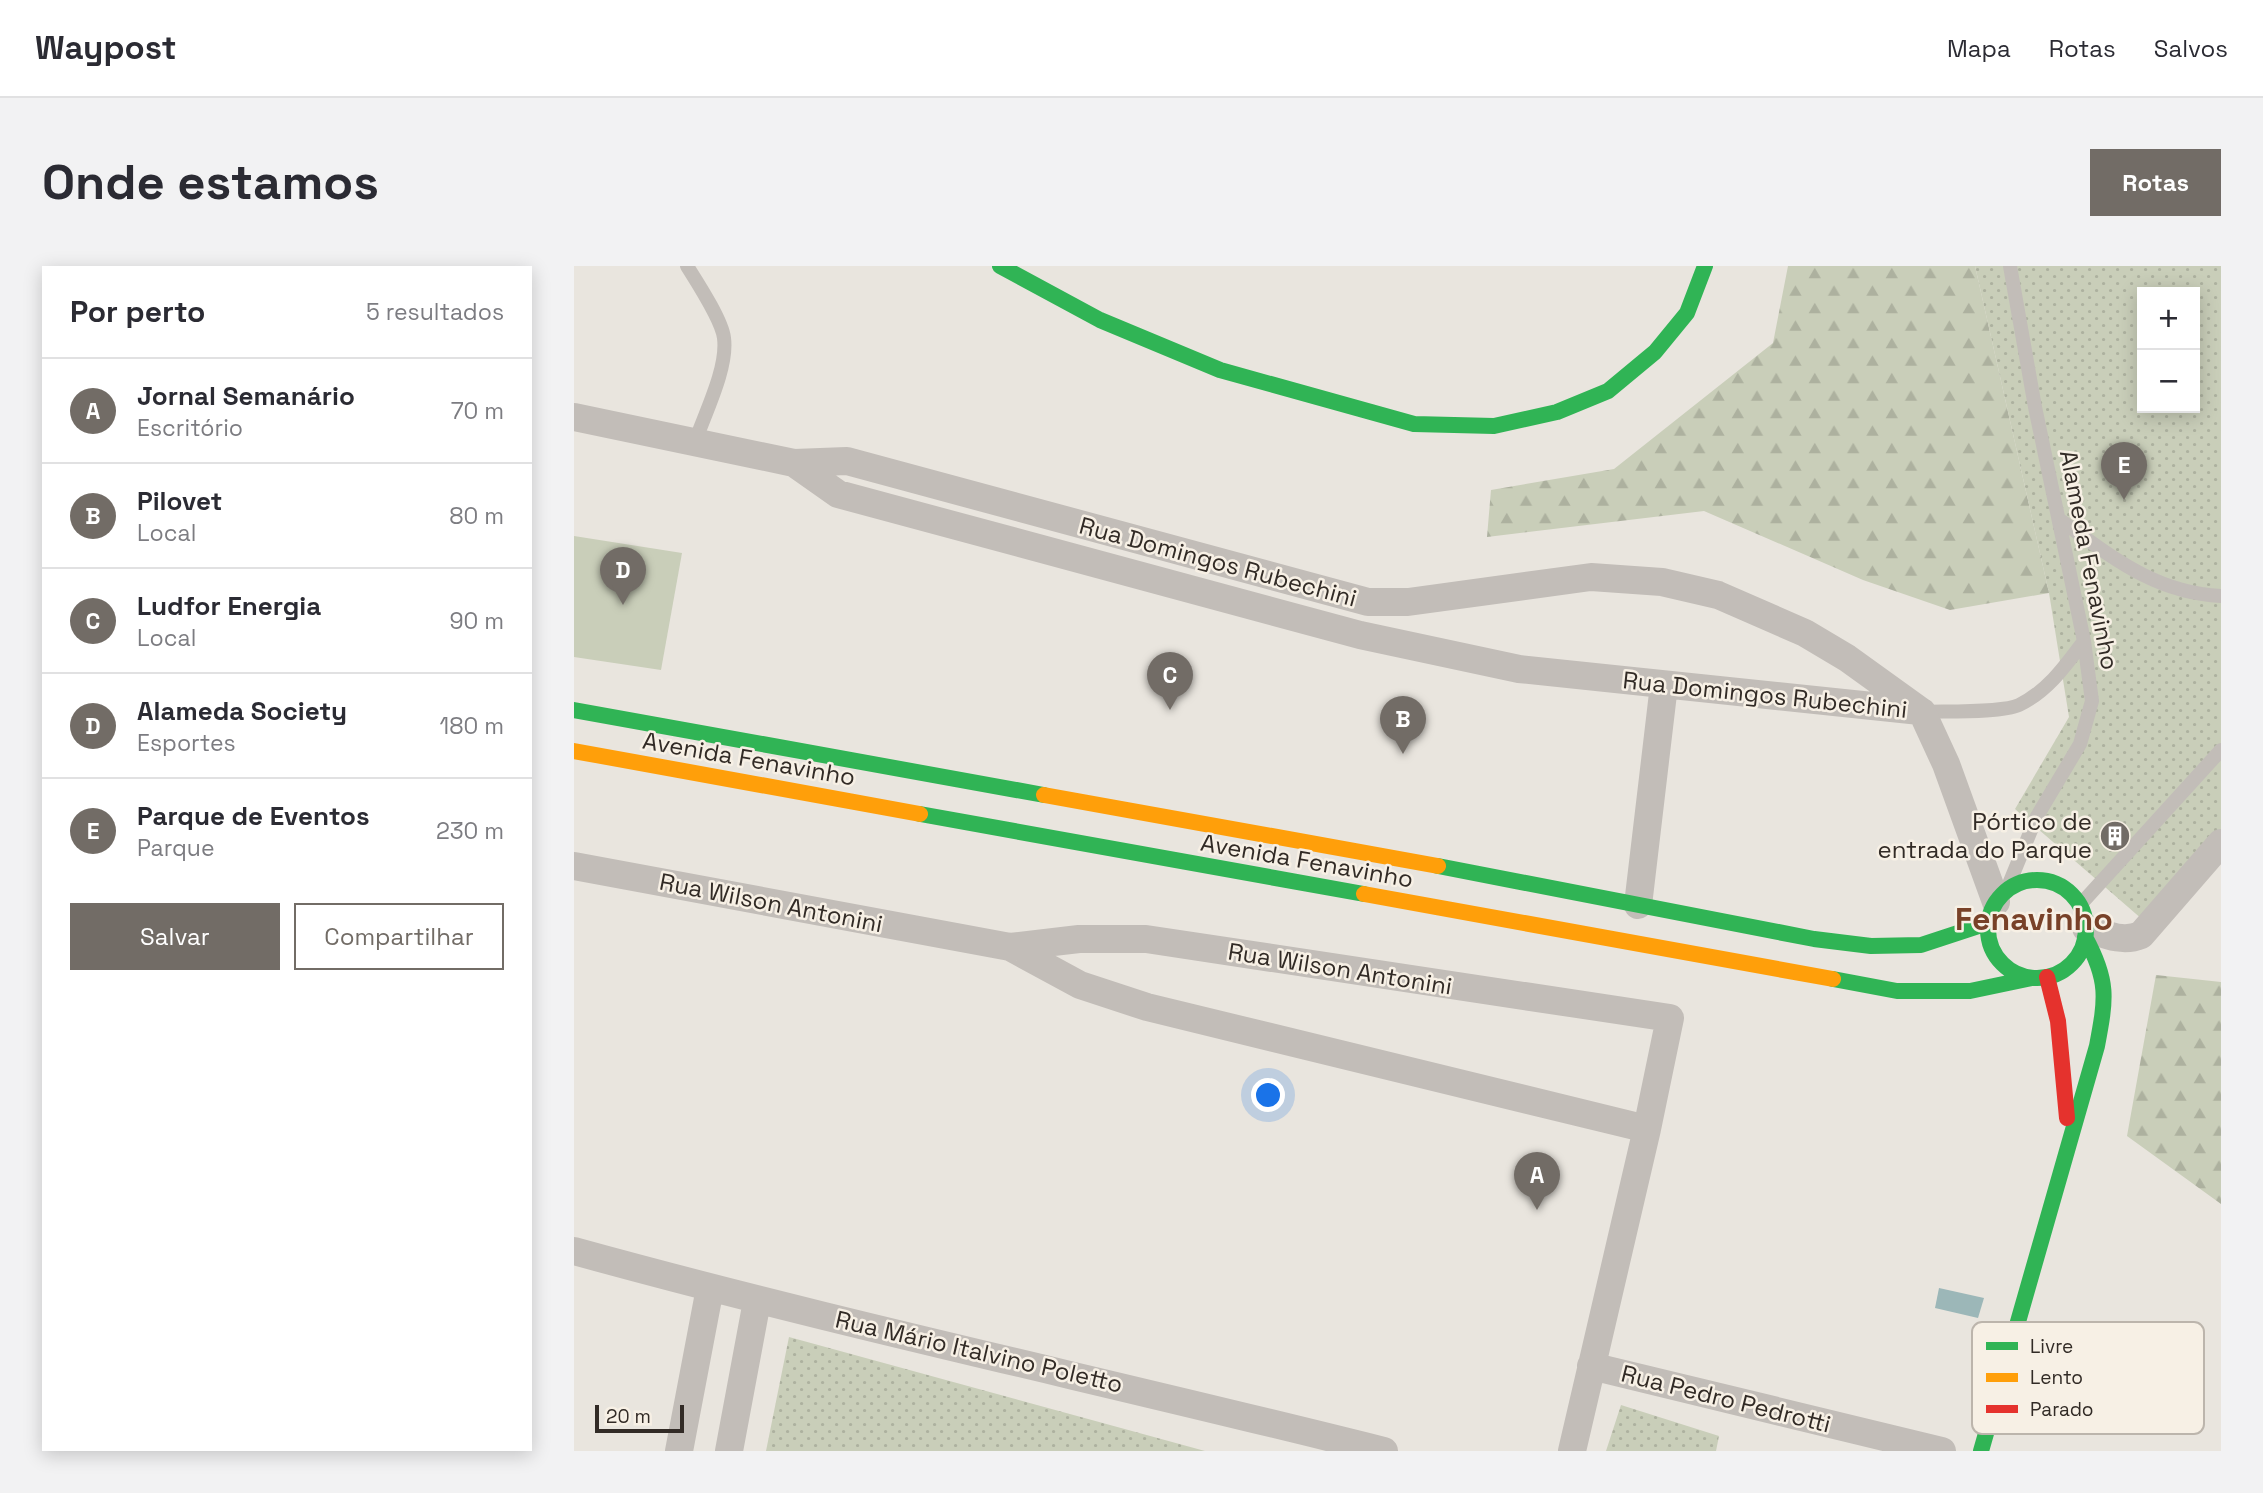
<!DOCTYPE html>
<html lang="pt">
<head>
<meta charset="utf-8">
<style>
  body { margin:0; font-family:"Space Grotesk",sans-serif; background:#f2f2f3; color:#2b2b33 }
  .controls { position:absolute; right:21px; top:21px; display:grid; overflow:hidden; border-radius:0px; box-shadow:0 4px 18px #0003 }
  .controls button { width:63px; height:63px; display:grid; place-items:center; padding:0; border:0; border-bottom:2px solid #e1e1e2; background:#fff; color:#2b2b33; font:35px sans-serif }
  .scale { position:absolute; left:21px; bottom:18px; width:89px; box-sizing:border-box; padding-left:7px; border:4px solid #322b26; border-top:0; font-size:19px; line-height:24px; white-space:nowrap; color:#322b26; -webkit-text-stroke:5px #f7f0e5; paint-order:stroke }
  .you { position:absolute; left:695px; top:830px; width:24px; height:24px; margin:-18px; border:5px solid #fff; border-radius:50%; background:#1a73e8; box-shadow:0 0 0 10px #1a73e833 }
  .badge { display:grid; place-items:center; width:46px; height:46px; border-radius:50%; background:#726c66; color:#fff; font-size:23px; font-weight:700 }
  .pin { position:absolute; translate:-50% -58px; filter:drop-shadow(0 2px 4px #0008) }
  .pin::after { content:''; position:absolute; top:37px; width:24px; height:21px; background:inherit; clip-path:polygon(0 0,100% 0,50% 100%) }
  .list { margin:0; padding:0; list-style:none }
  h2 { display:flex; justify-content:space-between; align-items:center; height:91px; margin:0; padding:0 28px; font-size:30px }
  h2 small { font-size:23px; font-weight:400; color:#7c7c81 }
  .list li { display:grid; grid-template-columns:46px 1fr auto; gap:21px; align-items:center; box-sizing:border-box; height:105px; padding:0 28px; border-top:2px solid #e1e1e2 }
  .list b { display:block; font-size:26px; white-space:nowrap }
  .list p { margin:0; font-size:23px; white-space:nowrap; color:#7c7c81 }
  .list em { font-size:23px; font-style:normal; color:#7c7c81 }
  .actions { display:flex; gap:14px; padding:21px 28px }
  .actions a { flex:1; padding:16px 0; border:2px solid #726c66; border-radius:0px; text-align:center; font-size:24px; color:#726c66 }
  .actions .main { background:#726c66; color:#fff }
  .map { position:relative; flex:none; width:1647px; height:1185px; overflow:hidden; border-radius:0px }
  header { display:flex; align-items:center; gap:42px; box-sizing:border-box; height:98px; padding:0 35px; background:#fff; border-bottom:2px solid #e1e1e2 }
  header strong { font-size:33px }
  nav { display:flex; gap:38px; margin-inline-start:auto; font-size:24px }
  .intro { display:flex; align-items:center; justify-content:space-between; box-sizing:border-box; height:168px; padding:0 42px }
  h1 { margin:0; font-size:49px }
  .button { padding:18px 32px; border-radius:0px; background:#726c66; color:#fff; font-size:24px; font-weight:700 }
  main { display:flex; gap:42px; padding:0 42px }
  aside { flex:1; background:#fff; border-radius:0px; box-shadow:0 4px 18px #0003 }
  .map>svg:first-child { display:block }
  .green { fill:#c9ceb9 }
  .forest { fill:url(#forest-firs) }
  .park { fill:url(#park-dots); fill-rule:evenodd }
  .water { fill:#9cb7b8 }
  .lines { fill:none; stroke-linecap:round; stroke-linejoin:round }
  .lane { stroke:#c2bdb8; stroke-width:14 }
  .street { stroke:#c2bdb8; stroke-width:28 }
  .fast { stroke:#30b455; stroke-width:16 }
  .slow { stroke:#ff9f0a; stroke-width:16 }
  .jam { stroke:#e5322d; stroke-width:16 }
  .labels { text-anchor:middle; stroke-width:5; stroke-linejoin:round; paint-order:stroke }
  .street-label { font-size:24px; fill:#322b26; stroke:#f7f0e5 }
  .poi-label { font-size:24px; fill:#322b26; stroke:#f7f0e5; text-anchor:end }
  .district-label { font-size:32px; font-weight:bold; fill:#784128; stroke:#f7f0e5 }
  .key { fill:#f7f0e5; stroke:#bcb5ac; stroke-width:2 }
  .key-label { font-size:19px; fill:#322b26 }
</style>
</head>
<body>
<header>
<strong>Waypost</strong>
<nav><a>Mapa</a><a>Rotas</a><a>Salvos</a></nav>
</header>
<div class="intro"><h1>Onde estamos</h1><a class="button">Rotas</a></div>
<main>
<aside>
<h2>Por perto<small>5 resultados</small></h2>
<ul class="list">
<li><span class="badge">A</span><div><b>Jornal Semanário</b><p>Escritório</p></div><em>70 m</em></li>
<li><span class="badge">B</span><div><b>Pilovet</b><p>Local</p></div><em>80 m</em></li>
<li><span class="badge">C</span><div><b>Ludfor Energia</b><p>Local</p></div><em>90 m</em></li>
<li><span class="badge">D</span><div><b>Alameda Society</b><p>Esportes</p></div><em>180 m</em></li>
<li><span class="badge">E</span><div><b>Parque de Eventos</b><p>Parque</p></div><em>230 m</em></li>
</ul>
<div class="actions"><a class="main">Salvar</a><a>Compartilhar</a></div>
</aside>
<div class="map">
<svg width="1647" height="1185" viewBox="0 0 1647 1185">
  <defs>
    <pattern id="forest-firs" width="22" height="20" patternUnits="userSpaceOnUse" patternTransform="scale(1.75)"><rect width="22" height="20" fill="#c9ceb9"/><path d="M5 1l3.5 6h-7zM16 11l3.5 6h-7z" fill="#adb19f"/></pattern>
    <pattern id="park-dots" width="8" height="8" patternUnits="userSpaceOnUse" patternTransform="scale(1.75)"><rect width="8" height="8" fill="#c9ceb9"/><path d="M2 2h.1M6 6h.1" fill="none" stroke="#adb19f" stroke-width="1.8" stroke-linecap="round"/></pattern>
  </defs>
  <rect width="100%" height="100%" fill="#e9e5de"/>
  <path class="green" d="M0,270L108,287L87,404L0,391Z"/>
  <path class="forest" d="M1214,0H1401L1475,327L1376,344L1289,314L1130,245L913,271L917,224L1040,203L1199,77Z
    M1582,709L1647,716V938L1553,870Z"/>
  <path class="park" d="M1401,0H1647V564L1569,654L1441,543L1495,451L1475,327ZM1568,26H1621V142H1568Z
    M215,1071L631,1185H192Z
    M1047,1139L1145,1170L1142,1185H1032Z"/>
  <path class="water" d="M1365,1022L1410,1032L1404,1052L1361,1042Z"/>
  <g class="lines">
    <path class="lane" d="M113,0C123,16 148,54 150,72C154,102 131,147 121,176
      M1486,254C1538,291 1581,327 1647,330
      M1348,446C1370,445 1428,447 1445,439C1474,425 1492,399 1510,375
      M1433,623L1462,552L1506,478L1518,435L1510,375L1461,141L1436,0
      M1506,639L1647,484"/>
    <path class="street" d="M0,151L220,197L273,195L794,336H834L1017,311L1088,316L1144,329L1231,367L1273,392L1348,446
      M220,197L264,228L786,369L945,403L1346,445
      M1348,446L1372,498L1422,636
      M0,600L436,681L505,673H572L1096,752L1073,863L998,1185
      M1064,639L1090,419
      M1512,662C1530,668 1548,677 1567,669L1647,577
      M436,681L506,719L573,741L1073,863
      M0,985C268,1059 540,1117 810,1185
      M1017,1100L1368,1185
      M105,1185L136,1022
      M155,1185L183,1035"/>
    <path class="fast" d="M426,0L526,54L646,104L840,158L920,160L983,146L1034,125L1081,86L1113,47L1131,0
      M0,444L470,529
      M346,548L790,628
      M864,600L1240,673L1297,680L1347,679L1414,657
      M1414 663a49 49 0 1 1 98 0a49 49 0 1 1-98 0Z
      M1259,713L1323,725H1396L1458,712
      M1407,1185L1523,780C1532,732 1535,715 1511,671"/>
    <path class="slow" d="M0,485L346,548
      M470,529L864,600
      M790,628L1259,713"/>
    <path class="jam" d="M1473,711L1484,755L1493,852"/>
  </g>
  <defs>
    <g id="building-disc" transform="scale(1.575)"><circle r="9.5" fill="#726c66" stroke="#f7f0e5"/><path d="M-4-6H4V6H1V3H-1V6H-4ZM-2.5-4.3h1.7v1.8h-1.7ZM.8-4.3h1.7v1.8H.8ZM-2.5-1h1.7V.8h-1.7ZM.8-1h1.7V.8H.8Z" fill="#fff"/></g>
  </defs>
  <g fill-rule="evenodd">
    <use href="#building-disc" x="1541" y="570"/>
  </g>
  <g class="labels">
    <g class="street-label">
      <text transform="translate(1515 294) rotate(79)" y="8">Alameda Fenavinho</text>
      <text transform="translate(644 296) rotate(15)" y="8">Rua Domingos Rubechini</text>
      <text transform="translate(1191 429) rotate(6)" y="8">Rua Domingos Rubechini</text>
      <text transform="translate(175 493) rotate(10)" y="8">Avenida Fenavinho</text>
      <text transform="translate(733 595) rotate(10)" y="8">Avenida Fenavinho</text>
      <text transform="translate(197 637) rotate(11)" y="8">Rua Wilson Antonini</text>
      <text transform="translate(766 703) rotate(9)" y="8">Rua Wilson Antonini</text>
      <text transform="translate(405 1086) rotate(13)" y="8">Rua Mário Italvino Poletto</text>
      <text transform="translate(1152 1133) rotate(14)" y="8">Rua Pedro Pedrotti</text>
    </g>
    <g class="poi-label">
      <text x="1518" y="564">Pórtico de<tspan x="1518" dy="28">entrada do Parque</tspan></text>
    </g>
    <g class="district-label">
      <text x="1460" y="664">Fenavinho</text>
    </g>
  </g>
  <rect x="1398" y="1056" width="232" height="112" rx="10" class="key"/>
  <rect x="1412" y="1076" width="32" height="8" fill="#30b455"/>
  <rect x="1412" y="1107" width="32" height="9" fill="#ff9f0a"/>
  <rect x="1412" y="1139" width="32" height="8" fill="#e5322d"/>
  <g class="key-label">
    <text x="1456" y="1087">Livre</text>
    <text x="1456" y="1118">Lento</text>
    <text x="1456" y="1150">Parado</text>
  </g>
</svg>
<div class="controls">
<button>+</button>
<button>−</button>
</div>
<div class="scale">20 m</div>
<div class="you"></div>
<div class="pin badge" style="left:963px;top:944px">A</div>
<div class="pin badge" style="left:829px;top:488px">B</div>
<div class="pin badge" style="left:596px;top:444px">C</div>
<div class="pin badge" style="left:49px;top:339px">D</div>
<div class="pin badge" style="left:1550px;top:234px">E</div>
</div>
</main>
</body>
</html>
